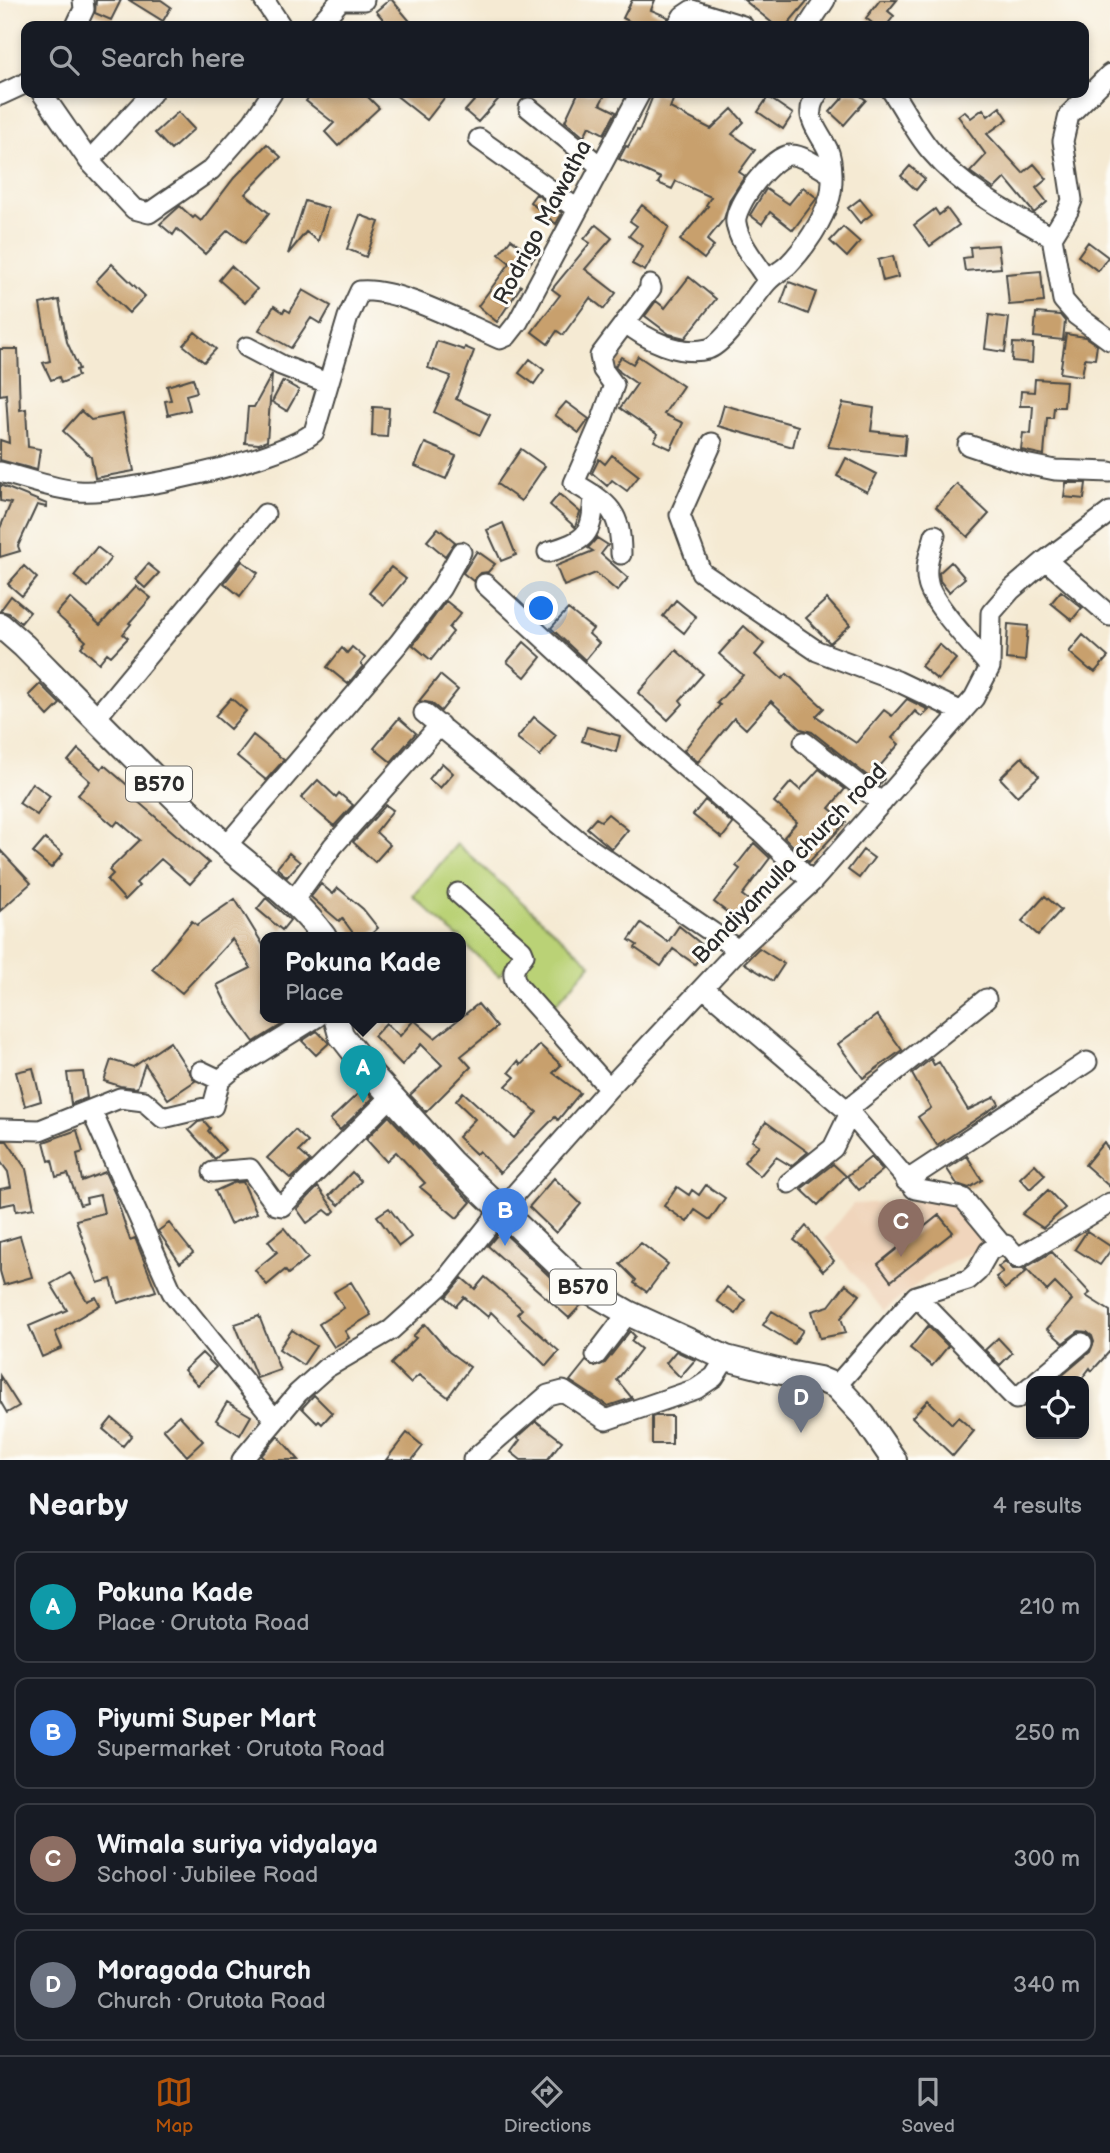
<!DOCTYPE html>
<html lang="en">
<head>
<meta charset="utf-8">
<style>
  body { margin:0; font-family:"Balsamiq Sans",sans-serif; background:#242831; color:#f1f3f6 }
  .controls { position:absolute; right:21px; bottom:21px; display:grid; overflow:hidden; border-radius:14px; box-shadow:0 4px 10px #0003 }
  .controls button { width:63px; height:63px; display:grid; place-items:center; padding:0; border:0; border-bottom:2px solid #363941; background:#171b24; color:#f1f3f6; font:35px sans-serif }
  .you { position:absolute; left:542px; top:609px; width:24px; height:24px; margin:-18px; border:5px solid #fff; border-radius:50%; background:#1a73e8; box-shadow:0 0 0 10px #1a73e833 }
  .badge { display:grid; place-items:center; width:46px; height:46px; border-radius:50%; background:#b45309; color:#fff; font-size:23px; font-weight:700 }
  .pin { position:absolute; translate:-50% -58px; filter:drop-shadow(0 2px 4px #0008) }
  .pin::after { content:''; position:absolute; top:37px; width:24px; height:21px; background:inherit; clip-path:polygon(0 0,100% 0,50% 100%) }
  .popup { position:absolute; left:260px; top:932px; width:206px; height:91px; box-sizing:border-box; display:grid; place-content:center; border-radius:14px; background:#171b24; filter:drop-shadow(0 2px 5px #0005); font-size:23px; white-space:nowrap; color:#9ea1a6 }
  .popup b { font-size:26px; color:#f1f3f6 }
  .popup::after { content:''; position:absolute; left:50%; top:100%; margin-left:-14px; border:14px solid transparent; border-top-color:#171b24 }
  .list { margin:0; padding:0; list-style:none }
  h2 { display:flex; justify-content:space-between; align-items:center; height:91px; margin:0; padding:0 28px; font-size:30px }
  h2 small { font-size:23px; font-weight:400; color:#9ea1a6 }
  .list li { display:grid; grid-template-columns:46px 1fr auto; gap:21px; align-items:center; box-sizing:border-box; height:112px; margin:0 14px 14px; padding:0 14px; border:2px solid #363941; border-radius:14px }
  .list b { display:block; font-size:26px; white-space:nowrap }
  .list p { margin:0; font-size:23px; white-space:nowrap; color:#9ea1a6 }
  .list em { font-size:23px; font-style:normal; color:#9ea1a6 }
  .icon { flex:none; width:38px; height:38px; fill:none; stroke:currentColor; stroke-width:2; stroke-linecap:round; stroke-linejoin:round }
  .map { position:relative; flex:none; width:1110px; height:1460px; overflow:hidden }
  .search { position:absolute; background:#171b24; box-shadow:0 4px 10px #0003; left:21px; right:21px; top:21px; height:77px; display:flex; align-items:center; gap:18px; box-sizing:border-box; padding:0 24px; border-radius:14px; color:#9ea1a6; font-size:26px }
  .sheet { height:595px; background:#171b24 }
  nav { display:flex; justify-content:space-around; align-items:center; box-sizing:border-box; height:98px; border-top:2px solid #363941; background:#171b24; font-size:19px; color:#9ea1a6 }
  nav a { display:grid; justify-items:center; gap:4px }
  nav .on { color:#b45309 }
  .map>svg:first-child { display:block }
  .built { fill:#f0d5bc }
  .green { fill:#bad276; stroke:#727e50; stroke-width:2 }
  .building { fill:#c8a06d }
  .lines { fill:none; stroke-linecap:round; stroke-linejoin:round }
  .minor-casing { stroke:#494844; stroke-width:23 }
  .major-casing { stroke:#494844; stroke-width:28 }
  .minor { stroke:#fff; stroke-width:19 }
  .major { stroke:#fff; stroke-width:24 }
  .labels { text-anchor:middle; stroke-width:6; stroke-linejoin:round; paint-order:stroke }
  .shield { fill:#fdfcf7; stroke:#6a6a68; stroke-width:2 }
  .shield-label { font-size:21px; font-weight:bold; fill:#2b2b2b }
  .street-label { font-size:23px; fill:#2b2b2b; stroke:#fdfcf7 }
</style>
</head>
<body>
<div class="map">
<svg width="1110" height="1460" viewBox="0 0 1110 1460">
  <rect width="100%" height="100%" fill="#fdfcf7"/>
  <filter id="ink" filterUnits="userSpaceOnUse"><feTurbulence type="fractalNoise" baseFrequency=".0143" numOctaves="2"/><feDisplacementMap in="SourceGraphic" scale="14" xChannelSelector="R" yChannelSelector="G"/><feConvolveMatrix kernelMatrix="1 2 1 2 8 2 1 2 1" color-interpolation-filters="sRGB"/></filter>
  <filter id="wash" filterUnits="userSpaceOnUse"><feTurbulence type="fractalNoise" baseFrequency=".00686" numOctaves="4" result="noise"/><feDisplacementMap in="SourceGraphic" scale="28" xChannelSelector="R" yChannelSelector="G"/><feGaussianBlur stdDeviation="1.57" result="paint"/><feColorMatrix in="noise" values="0 0 0 0 0 0 0 0 0 0 0 0 0 0 0 0 0 1.4 0 .05"/><feComposite in="paint" operator="in"/></filter>
  <g filter="url(#wash)">
    <rect width="100%" height="100%" fill="#f5ead3"/>
    <path class="built" d="M960,1197L996,1240L930,1274L884,1311L825,1239L853,1204Z"/>
    <path class="green" d="M457,844L591,964L552,1008L507,967L499,976L461,941V937H457L413,896Z"/>
    <g id="blocks">
      <path class="building" d="M96,0H121L111,20L95,13Z
        M129,0H161L171,7L163,21Z
        M389,0H392L414,26H389L376,11Z
        M632,0H655L651,10L668,17L665,26H638L623,18Z
        M744,0H808L786,26H776Z
        M880,0H897L888,11L894,16L886,26H876L866,18Z
        M312,93H364L379,108L338,146L325,132L334,123L306,101Z
        M393,93H448L427,120Z
        M481,93H504L478,122L465,111Z
        M578,93H606L600,104L616,112L604,134L589,126L584,137L565,121Z
        M654,93L673,100L670,108L711,129L732,109L744,122L732,134L755,150L739,172L745,176L730,199L724,219L707,240L714,246L704,259L680,240L708,206L706,205L711,197L676,181L672,189L658,183L661,178L619,159L626,146L628,147L637,130L639,131Z
        M847,93H857L866,100L844,125L830,112Z
        M768,97L793,114L783,129L758,112Z
        M1000,107L1008,119L987,134L1023,173L1034,164L1047,179L1036,188L1047,202L1034,213L1005,178L994,189L970,172L986,155L958,116L964,111L971,118L983,109L988,116Z
        M178,112L194,129L171,150L155,133Z
        M267,144L281,157L245,194L269,213L245,243L228,230L205,254L177,229L173,235L160,224L180,206L193,218L195,216L201,221L234,178Z
        M910,166L925,179L916,190L901,176Z
        M803,187L817,198L793,230L770,212L762,224L750,215L766,189L789,204Z
        M536,194L562,213L556,224L530,202Z
        M860,199L872,214L860,223L848,208Z
        M305,201L328,208L318,241L306,232L288,254Z
        M642,205L669,227L645,271L632,264L642,246L629,236L637,226L630,221Z
        M935,209L939,215L947,209L959,225L930,246L914,225Z
        M360,215L379,222L366,257L347,249Z
        M596,225L612,238L585,269L616,293L604,309L590,298L563,335L557,331L548,344L532,332L560,295L552,289L590,243L584,239Z
        M843,227L860,242L847,257L830,241Z
        M511,239L535,257L515,282L521,286L497,322L478,306L510,263L499,254Z
        M1088,242L1108,257L1098,271L1078,256Z
        M998,245L1001,268L965,271L963,258L971,257L970,247Z
        M893,256L898,277L883,281L878,260Z
        M112,264L145,296L129,313L96,281Z
        M231,266L257,289L245,303L219,280Z
        M1041,271L1044,302L1009,305L1006,274Z
        M689,277L716,299L685,338L669,334L645,316L656,301L665,308Z
        M789,282L816,292L808,314L781,303Z
        M303,290L331,306L321,324L311,318L291,348L259,330L274,306L283,312L285,309L290,312Z
        M59,300L67,342L79,369L76,370L78,376L61,383L59,377L51,380L43,363L50,361L40,304Z
        M1036,313L1060,315L1065,321L1063,340L1034,337Z
        M989,315L1009,318L1005,352L985,349Z
        M195,332L216,349L204,362L183,345Z
        M1066,334L1085,337L1097,345L1095,359L1085,358L1082,376L1060,373Z
        M437,341L464,350L465,347L474,351L456,399L490,415L480,435L434,412L451,376L428,368Z
        M1013,343L1033,344L1032,363L1012,361Z
        M0,349H18L20,410L26,409L28,447L40,449L37,470L0,460V440L9,443L6,394L0,395Z
        M638,356L683,386L664,414L683,423L671,449L654,441L658,434L620,408L637,384L620,372L615,366L621,357L633,364Z
        M530,359L544,370L534,384L519,373Z
        M272,374L267,441L259,444L245,443L248,407H254Z
        M193,378L197,392L186,395L190,410L168,415L165,401L171,400L167,386Z
        M1035,379L1066,381L1064,407H1054L1053,418H1047L1044,455L1021,450L1023,433L1031,434L1033,406H1020L1021,391L1034,392Z
        M283,381L299,390L287,411L272,402Z
        M566,402L589,419L579,433L555,415Z
        M843,403L874,408L871,431L906,435L904,456L828,447Z
        M724,405L798,426L793,447L718,426Z
        M373,407L389,408L387,437L372,436Z
        M81,411L91,420L123,414L134,471L95,478L91,457L63,431Z
        M425,443L456,456L446,479L415,466Z
        M521,449L545,466L521,501L497,484Z
        M612,455L639,476L627,491L612,480L607,486L592,473L599,459L605,464Z
        M846,458L877,474L867,492L837,476Z
        M1066,483H1086L1084,499L1064,497Z
        M957,484L989,514L968,537L936,507Z
        M0,485L47,504L46,507L37,505L18,546L20,551L0,557V528L11,503L0,501Z
        M559,494L580,512L575,527L550,505Z
        M503,523L516,555L501,561L487,530Z
        M438,528L455,542L445,556L427,541Z
        M597,538L608,545L601,554L628,578L617,591L596,573L564,586L556,566L593,551L588,548Z
        M97,547L111,558L88,587L74,576Z
        M477,551L495,564L488,572L481,573L473,581L463,573Z
        M242,561L258,573L240,596L224,583Z
        M951,562L965,578L949,592L940,581L939,573Z
        M148,564L159,573L145,588L135,579Z
        M24,566L37,578L22,596L8,584Z
        M391,567L406,579L384,605L369,593Z
        M136,586L151,598L129,623L131,624L123,634L128,638L111,656L107,653L99,663L81,647L86,641L56,614L70,598L100,625Z
        M1061,591L1082,608L1072,620L1051,603Z
        M11,596L30,612L21,623L9,613L0,611Z
        M827,599L850,625L830,643L806,618Z
        M676,600L696,617L684,633L663,616Z
        M446,601L461,613L449,628L453,632L431,660L413,645Z
        M568,609L593,629L589,634L599,643L585,660L551,628Z
        M1008,624L1028,626L1025,661L1006,659Z
        M744,626L764,644L755,655L782,679L787,674L824,708L816,716L856,743L884,710L892,716L907,699L929,710L922,717L915,711L892,738L899,744L879,767L885,771L881,776L884,779L879,785L812,732L801,729L771,701L746,729L734,718L698,762L684,750L720,705L717,703L743,675L719,654Z
        M1083,635L1108,657L1095,672L1091,669L1090,670L1069,652Z
        M524,642L541,657L525,677L507,662Z
        M939,644L956,659L938,680L921,666Z
        M352,647L365,658L361,664L363,666L348,684L327,667L342,648L347,653Z
        M676,650L703,674L680,700L683,704L668,720L638,693Z
        M440,675L458,690L441,711L431,703L419,701Z
        M40,684L60,704L48,716L29,695Z
        M231,698L246,711L230,729L215,716Z
        M534,717L556,735L540,756L517,738Z
        M399,718L416,733L391,762L374,748Z
        M587,727L620,736L616,752L582,741Z
        M253,735L284,760L266,780L237,756Z
        M78,749L101,769L104,765L140,796L136,800L209,863L190,884L161,859L136,883L139,886L125,900L107,880L113,874L109,870L140,840L118,821L114,826L78,795L90,781L68,761Z
        M1022,757L1039,776L1017,796L1000,778Z
        M442,763L453,773L440,788L429,779Z
        M819,769L845,789L829,808L846,822L809,862L784,837L797,822L774,802L791,782L800,790Z
        M318,780L336,797L339,793L353,805L334,826L301,798Z
        M32,783L50,796L37,815L19,803Z
        M705,800L733,824L722,838L693,815Z
        M386,805L393,810L376,832L390,845L375,862L353,842Z
        M608,814L628,830L612,849L587,828L596,818L601,821Z
        M45,839L63,854L51,868L33,853Z
        M754,843L770,858L742,895L755,905L741,923L714,902L740,869L736,866Z
        M0,850L31,883L0,911Z
        M863,850L874,858L859,878L848,870Z
        M289,853L300,862L287,877L277,868Z
        M321,884L333,894L338,888L363,909L378,928L368,937H356L342,918L339,921L311,897Z
        M1045,896L1061,910L1038,935L1022,921Z
        M266,898L290,920L282,930L257,909Z
        M235,899L265,948V1017H283L286,1022L254,1042L227,1005L217,985L251,968L232,939L182,993L152,969L192,921L197,925Z
        M641,923L668,942L679,926L706,948L695,964L673,949L661,966L635,948L637,945L629,940Z
        M759,948L784,964L773,981L744,963Z
        M478,1004L497,1027L461,1056L471,1067L426,1112L410,1095L442,1065L421,1044L402,1065L374,1036L386,1023L400,1036L414,1020L435,1038Z
        M877,1015L902,1050L863,1078L838,1044Z
        M317,1031L329,1043L316,1055L302,1041Z
        M170,1042L195,1081L168,1099L145,1064L137,1088L120,1086L104,1081L111,1060L133,1067Z
        M540,1045L561,1065L553,1073L580,1093L558,1120L555,1117L500,1173L479,1151L476,1154L458,1137L475,1119L456,1101L463,1092L514,1138L537,1112L506,1086L515,1077L509,1072L518,1061L521,1065Z
        M931,1059L934,1065L939,1062L968,1110L995,1097L999,1104L937,1145L918,1117L931,1108L912,1074Z
        M33,1068L41,1101L25,1106L16,1072Z
        M83,1072L87,1098L71,1104L67,1073Z
        M364,1088L373,1098L340,1130L330,1120Z
        M389,1116L441,1173L471,1202L457,1218L420,1187L425,1183L396,1152L386,1161L366,1139Z
        M204,1121L210,1128L208,1131L225,1150L215,1159L189,1130L198,1122Z
        M766,1122L808,1152L791,1166L776,1157L760,1176L744,1162L759,1145L752,1141Z
        M77,1130L83,1152L77,1154L82,1181L105,1172L115,1194L130,1240L135,1238L156,1291L118,1303L111,1279L98,1283L76,1220L104,1213L100,1195L86,1198L87,1203L80,1205L68,1174L56,1177L52,1160L49,1161L44,1142Z
        M295,1130L308,1142L299,1151L310,1161L291,1179L267,1158Z
        M0,1141H7L26,1169L34,1208L16,1211L15,1203L0,1206V1189L11,1187L8,1172L0,1161Z
        M1104,1142L1110,1152V1187L1085,1165Z
        M967,1156L982,1180L969,1188L957,1184L947,1169Z
        M871,1157L883,1170L859,1190L847,1176Z
        M833,1164L846,1176L818,1205L801,1189Z
        M1035,1164L1045,1175L1030,1189L1020,1178Z
        M352,1172L361,1181L339,1205L329,1196Z
        M554,1178L581,1204L556,1233L529,1207Z
        M243,1182L257,1213L230,1224L215,1191L233,1183Z
        M706,1185L725,1198L710,1220L695,1210L687,1222L664,1206L677,1187L689,1195L692,1190L699,1195Z
        M318,1187L335,1211L331,1215L325,1210L307,1223L297,1209Z
        M1048,1190L1065,1208L1043,1228L1022,1214Z
        M389,1208L411,1237L399,1246L377,1216Z
        M939,1215L953,1232L891,1281L878,1264Z
        M169,1223L193,1253L180,1263L158,1231Z
        M806,1226L834,1261L823,1271L804,1248L794,1240Z
        M284,1228L308,1258L288,1274L285,1270L267,1285L255,1270L277,1252L268,1241Z
        M501,1230L571,1297L582,1304L569,1318L488,1246Z
        M1087,1231L1110,1246V1251L1100,1265L1075,1249Z
        M20,1236L32,1277L4,1285L0,1271V1242Z
        M641,1243L668,1264L647,1292L634,1283L636,1280L620,1264Z
        M1052,1252L1090,1293L1086,1296L1110,1311V1351L1092,1371L1090,1368L1080,1381H1061L1058,1379L1090,1352L1094,1342L1092,1336L1087,1332L1079,1331L1063,1343L1047,1329L1072,1300L1055,1283L1047,1291L1025,1268Z
        M1005,1261L1013,1269H1023L1026,1272L1005,1289L996,1277L1003,1272L998,1267Z
        M70,1273L87,1301L96,1297L100,1305L55,1332L62,1348L42,1357L29,1326L67,1310L51,1284Z
        M485,1277L522,1309L517,1314L559,1351L546,1366L491,1312L488,1317L464,1297L456,1306L446,1297L462,1278L475,1289Z
        M351,1282L371,1315L345,1331L349,1338L334,1347L319,1324L344,1308L334,1292Z
        M846,1284L860,1295L841,1318L846,1333L820,1338L812,1311L829,1306Z
        M727,1287L745,1300L736,1314L717,1301Z
        M772,1311L803,1330L794,1344L763,1325Z
        M259,1316L280,1370L257,1378L235,1324Z
        M425,1324L449,1352L470,1367L448,1397L419,1375L410,1383L391,1364L416,1338L413,1336Z
        M928,1326L948,1346L932,1366L910,1348Z
        M292,1330L316,1346L303,1365L279,1349Z
        M630,1331L635,1336L631,1341L641,1349L617,1380L632,1398L608,1406L570,1381L586,1361L595,1367L605,1363Z
        M998,1338L1012,1353L1000,1365L985,1350Z
        M676,1351L695,1360L680,1377L666,1363Z
        M202,1353L216,1367L198,1385L184,1370Z
        M0,1376L19,1406L7,1413L0,1401Z
        M314,1395L332,1413L322,1424L319,1421L317,1423L302,1408Z
        M928,1400L952,1424L958,1417L974,1431L953,1456L912,1417Z
        M227,1402L251,1416L240,1435L216,1420Z
        M179,1415L203,1441L187,1456L163,1429Z
        M655,1416H672V1444H652V1417Z
        M112,1418L132,1435L123,1446L103,1429Z
        M536,1421L562,1441L547,1460H521L511,1452L520,1440L517,1438Z
        M407,1433L423,1446L412,1460H386Z
        M278,1436L299,1460H265L261,1456Z"/>
    </g>
  </g>
  <g filter="url(#ink)">
    <use href="#blocks" fill-opacity="0" stroke="#494844" stroke-width="2"/>
    <g class="lines">
      <g class="minor-casing">
        <path id="minor" d="M264,0L281,26
          M345,0H364
          M76,26L84,9L83,0
          M318,26L340,1L344,0
          M677,26L683,16L692,10L743,26
          M808,26L825,0
          M1110,74L1069,115L1063,141L1072,200L1068,211L1052,237L1063,300L1076,315L1110,340
          M42,93L89,161L134,209L149,213L211,170L253,122L272,93
          M893,93C906,112 916,134 932,152C964,190 1009,213 1052,237
          M0,95L26,83
          M529,108L600,166
          M479,139L577,209
          M89,161L152,93
          M768,281C757,263 739,244 736,223C733,206 773,153 792,155C805,156 820,168 832,174
          M625,322C646,340 680,356 708,349C726,344 754,296 767,282C773,275 781,271 788,265C805,248 823,221 830,197C833,185 833,162 828,150C818,129 801,116 818,93
          M247,347L281,365L327,383
          M712,443L680,515L701,572L817,651L897,681L962,712
          M968,445L1025,464L1055,470L1110,472
          M0,472C25,478 52,489 78,491C121,495 282,460 314,432L348,317L360,291C397,287 465,324 500,339L507,336L518,322L640,93
          M935,535C931,550 924,566 928,583C931,603 976,649 990,667
          M548,552C587,540 592,536 594,495
          M621,554C621,512 610,504 574,483L602,419L614,385L603,370L600,356L651,288L650,285
          M1046,560L1110,616
          M485,584L649,736L763,834L812,882
          M424,713L579,841L738,950
          M95,719L265,514
          M804,742L882,803
          M226,846L399,643L441,588L461,552
          M458,893L522,950L524,955C514,967 510,972 518,986L609,1088
          M293,901L333,846L440,725
          M704,988L850,1113L833,1148L789,1183
          M201,1071L220,1080
          M848,1109L986,999
          M850,1113L915,1189L963,1198L1001,1244
          M96,1121L172,1292L275,1420
          M0,1129L40,1130L120,1098L144,1101L163,1118L213,1106L220,1080L233,1069L317,1017
          M213,1172L250,1169L276,1205L282,1206L392,1096
          M906,1181L1087,1062
          M916,1296L1016,1399L1031,1386
          M596,1355L628,1313
          M1037,1381L1082,1343
          M836,1386L916,1296L968,1280L977,1272L989,1251L1001,1244L1006,1245L1018,1258L1110,1203
          M242,1460L298,1393L326,1368L391,1330L442,1284L501,1210L609,1088L738,950L812,882L974,698L990,667L991,613L1011,590L1046,560L1110,512
          M473,1460L548,1395L563,1391L606,1420L696,1389L714,1377L726,1358"/>
      </g>
      <g class="major-casing">
        <path id="major" d="M0,625L24,646C87,710 149,774 214,835C251,869 295,896 324,937
          M336,1017L341,1035L373,1076L452,1163L581,1286L628,1313L726,1358L777,1371L819,1379L836,1386L863,1415L894,1460"/>
      </g>
      <use href="#minor" class="minor"/>
      <use href="#major" class="major"/>
    </g>
  </g>
  <g class="labels">
    <g class="shield">
      <rect x="126" y="766.5" width="66" height="35" rx="5"/>
      <rect x="550" y="1269.5" width="66" height="35" rx="5"/>
    </g>
    <g class="shield-label">
      <text x="159" y="791">B570</text>
      <text x="583" y="1294">B570</text>
    </g>
    <g class="street-label">
      <text transform="translate(542 222) rotate(-62)" y="8">Rodrigo Mawatha</text>
      <text transform="translate(789 863) rotate(-46)" y="8">Bandiyamulla church road</text>
    </g>
  </g>
</svg>
<div class="controls">
<button><svg class="icon" aria-label="locate" viewBox="0 0 24 24"><circle cx="12" cy="12" r="6"/><path d="M12 2v4M12 18v4M2 12h4M18 12h4"/></svg></button>
</div>
<div class="you"></div>
<div class="pin badge" style="left:363px;top:1103px;background:#0f9aa8">A</div>
<div class="popup"><b>Pokuna Kade</b>Place</div>
<div class="pin badge" style="left:505px;top:1246px;background:#3f7fe0">B</div>
<div class="pin badge" style="left:901px;top:1257px;background:#8d6e63">C</div>
<div class="pin badge" style="left:801px;top:1433px;background:#6b7280">D</div>
<div class="search"><svg class="icon" aria-label="search" viewBox="0 0 24 24"><circle cx="10" cy="10" r="6"/><path d="M15 15l6 6"/></svg>Search here</div>
</div>
<section class="sheet">
<h2>Nearby<small>4 results</small></h2>
<ul class="list">
<li><span class="badge" style="background:#0f9aa8">A</span><div><b>Pokuna Kade</b><p>Place · Orutota Road</p></div><em>210 m</em></li>
<li><span class="badge" style="background:#3f7fe0">B</span><div><b>Piyumi Super Mart</b><p>Supermarket · Orutota Road</p></div><em>250 m</em></li>
<li><span class="badge" style="background:#8d6e63">C</span><div><b>Wimala suriya vidyalaya</b><p>School · Jubilee Road</p></div><em>300 m</em></li>
<li><span class="badge" style="background:#6b7280">D</span><div><b>Moragoda Church</b><p>Church · Orutota Road</p></div><em>340 m</em></li>
</ul>
</section>
<nav>
<a class="on"><svg class="icon" aria-label="map" viewBox="0 0 24 24"><path d="M3 6l6-2 6 2 6-2v14l-6 2-6-2-6 2zM9 4v14M15 6v14"/></svg>Map</a>
<a><svg class="icon" aria-label="directions" viewBox="0 0 24 24"><path d="M12 3l9 9-9 9-9-9zM9 14v-3h6M13 9l2 2-2 2"/></svg>Directions</a>
<a><svg class="icon" aria-label="saved" viewBox="0 0 24 24"><path d="M7 4h10v16l-5-4-5 4z"/></svg>Saved</a>
</nav>
</body>
</html>
